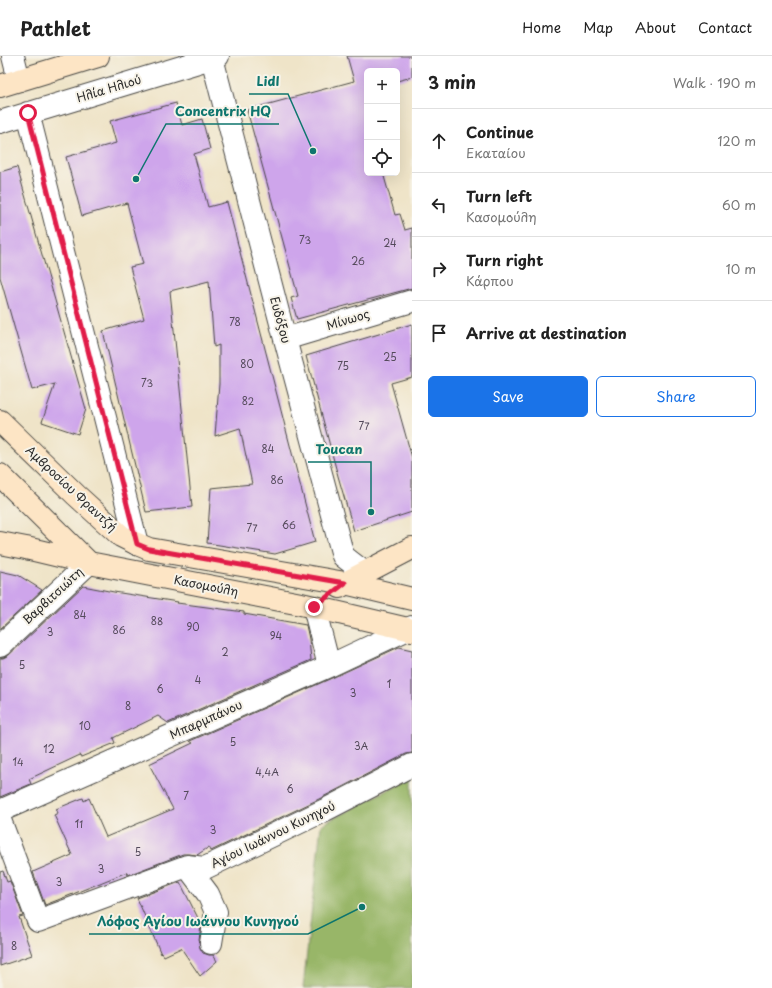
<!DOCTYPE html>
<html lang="en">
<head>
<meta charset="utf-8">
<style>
  body { margin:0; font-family:"Playpen Sans",sans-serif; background:#f6f6f6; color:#222 }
  .controls { position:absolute; right:12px; top:12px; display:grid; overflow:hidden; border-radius:6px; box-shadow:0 4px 16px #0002 }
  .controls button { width:36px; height:36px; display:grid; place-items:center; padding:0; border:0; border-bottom:1px solid #e0e0e0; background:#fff; color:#222; font:20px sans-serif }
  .stop { position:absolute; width:12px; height:12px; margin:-9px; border:3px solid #e11d48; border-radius:50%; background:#fff }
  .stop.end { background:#e11d48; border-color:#fff; box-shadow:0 1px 4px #0008 }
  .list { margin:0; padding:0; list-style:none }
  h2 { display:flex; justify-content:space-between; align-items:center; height:52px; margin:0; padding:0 16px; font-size:17px }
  h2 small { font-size:13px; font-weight:400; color:#767676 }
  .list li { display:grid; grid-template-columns:26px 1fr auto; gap:12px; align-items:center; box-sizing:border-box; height:64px; padding:0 16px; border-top:1px solid #e0e0e0 }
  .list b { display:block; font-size:15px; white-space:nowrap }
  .list p { margin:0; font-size:13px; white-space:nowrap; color:#767676 }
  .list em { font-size:13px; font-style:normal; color:#767676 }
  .actions { display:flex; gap:8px; padding:12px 16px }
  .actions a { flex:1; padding:9px 0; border:1px solid #1a73e8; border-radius:6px; text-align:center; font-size:14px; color:#1a73e8 }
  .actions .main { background:#1a73e8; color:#fff }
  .icon { flex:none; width:22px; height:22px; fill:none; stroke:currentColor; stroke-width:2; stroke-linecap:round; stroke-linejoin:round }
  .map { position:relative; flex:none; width:412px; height:932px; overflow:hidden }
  header { display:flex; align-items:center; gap:24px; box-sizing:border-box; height:56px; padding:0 20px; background:#fff; border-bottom:1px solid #e0e0e0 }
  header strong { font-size:19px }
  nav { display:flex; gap:22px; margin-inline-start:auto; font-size:14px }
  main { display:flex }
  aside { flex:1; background:#fff }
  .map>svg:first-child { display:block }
  .forest { fill:#98b668; stroke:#62704a }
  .building { fill:#cea5eb }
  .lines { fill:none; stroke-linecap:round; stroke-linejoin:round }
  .street-casing { stroke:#484743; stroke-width:24 }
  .secondary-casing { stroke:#484743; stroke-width:24 }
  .street { stroke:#fff; stroke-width:22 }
  .secondary { stroke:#fde5c5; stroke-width:22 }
  .route { stroke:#e11d48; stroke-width:5 }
  .labels { text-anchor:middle; stroke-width:4; stroke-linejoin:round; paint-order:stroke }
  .number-label { font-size:10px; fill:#544a5b }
  .street-label { font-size:12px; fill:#2b2b2b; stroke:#f7f3e8 }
  .leader { fill:none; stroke:#0f766e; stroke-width:1.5 }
  .callout-dot { fill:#0f766e; stroke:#f7f3e8; stroke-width:1.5 }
  .callout-label { font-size:13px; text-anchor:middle; font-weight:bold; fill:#0f766e; stroke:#f7f3e8; stroke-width:4; stroke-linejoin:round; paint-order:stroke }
</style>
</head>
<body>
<header>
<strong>Pathlet</strong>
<nav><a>Home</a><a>Map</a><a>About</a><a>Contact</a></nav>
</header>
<main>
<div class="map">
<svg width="412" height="932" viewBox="0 0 412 932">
  <rect width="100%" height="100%" fill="#f7f3e8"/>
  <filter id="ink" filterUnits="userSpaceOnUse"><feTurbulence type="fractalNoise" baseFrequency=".025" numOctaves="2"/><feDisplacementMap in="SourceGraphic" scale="8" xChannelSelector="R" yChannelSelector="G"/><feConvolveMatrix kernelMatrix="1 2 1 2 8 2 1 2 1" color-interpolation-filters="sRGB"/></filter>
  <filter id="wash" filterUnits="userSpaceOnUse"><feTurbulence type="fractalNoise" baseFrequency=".012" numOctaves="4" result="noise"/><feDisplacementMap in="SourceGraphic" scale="16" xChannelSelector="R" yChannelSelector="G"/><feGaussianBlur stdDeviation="0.9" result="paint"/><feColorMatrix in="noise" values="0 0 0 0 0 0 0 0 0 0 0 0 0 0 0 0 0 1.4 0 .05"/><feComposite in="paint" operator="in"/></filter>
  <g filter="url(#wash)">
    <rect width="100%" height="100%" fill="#efe4c8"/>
    <path class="forest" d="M412,721V932H303L321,769Z"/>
    <g id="blocks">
      <path class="building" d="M347,0H412V21L397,25V15H367V117H383L395,159L400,158L405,174L412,172V232L297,263L291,242L298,240L247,54L354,25Z
        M176,47L182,69L202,63L210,93L194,98L208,151L227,146L315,486L275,498L207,487L211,432L252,428L240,372L215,380L219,328V289L214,291L209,225L170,235L192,451L146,456L103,275L144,263L130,211L143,208L127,147L82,160L66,101L116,87L110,65Z
        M17,111L86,353L78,378L42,366L55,328L32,334L0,221V116Z
        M412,268V321L391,327L412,402V456L354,475L338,420L306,300Z
        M0,515L18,519L42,534L0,573Z
        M83,530L114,536L178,546L177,547L244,556V558L306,569L309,583L311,604L168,667L158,660L113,682L115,687L81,701L80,699L29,723L31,728L0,741V602H3L9,599Z
        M399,591L412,594V697L406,698L319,743L211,795L209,791L197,799L188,798H183L128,819L127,816L68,840L45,849L33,816L72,799L54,759L58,757L56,753L83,742L84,745L89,742L106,781L173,753L149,708L193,687L190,685L334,621Z
        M3,815L7,826L10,825L23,860L19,861L32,899L0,910V816Z
        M180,826L201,868L199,885L200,892L203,897L209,899H213L217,905L200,920L181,892L164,900L162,897L161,898L137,842Z"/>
    </g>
  </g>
  <g filter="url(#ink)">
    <use href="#blocks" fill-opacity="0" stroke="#484743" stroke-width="1"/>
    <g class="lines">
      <g class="street-casing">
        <path id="street" d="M13,0L19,24
          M212,2L285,283L343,500L365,517
          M28,57L137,488
          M0,66L218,0
          M285,283L412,245
          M314,551L329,610
          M0,590L89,507
          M0,755L329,610L412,571
          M0,764L38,865L187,810L205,812L325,754L412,709
          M187,810L208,838L216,856L211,887"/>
      </g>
      <g class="secondary-casing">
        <path id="secondary" d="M0,30L98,0
          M0,365L76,439L121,480L137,488L149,493L345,527L412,543
          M0,419L89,507
          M0,487L26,492L89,507L301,548L412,574
          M340,531L345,527L412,492"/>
      </g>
      <use href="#street" class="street"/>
      <use href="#secondary" class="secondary"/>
    </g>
  </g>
  <g class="lines" filter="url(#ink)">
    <path class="route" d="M28,57L137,488L149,493L345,527L314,551"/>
  </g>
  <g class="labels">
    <g class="number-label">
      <text x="305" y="188">73</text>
      <text x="390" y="191">24</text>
      <text x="358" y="209">26</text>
      <text x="235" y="270">78</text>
      <text x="390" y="305">25</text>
      <text x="247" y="312">80</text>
      <text x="343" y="314">75</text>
      <text x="147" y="331">73</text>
      <text x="248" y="349">82</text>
      <text x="364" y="374">77</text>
      <text x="268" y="397">84</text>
      <text x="277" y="428">86</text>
      <text x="289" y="473">66</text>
      <text x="252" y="476">77</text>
      <text x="80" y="563">84</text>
      <text x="157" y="569">88</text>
      <text x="193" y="575">90</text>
      <text x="119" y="578">86</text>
      <text x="50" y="580">3</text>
      <text x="276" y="584">94</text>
      <text x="225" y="600">2</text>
      <text x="22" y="613">5</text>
      <text x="198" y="628">4</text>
      <text x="389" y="632">1</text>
      <text x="160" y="637">6</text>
      <text x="353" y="641">3</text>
      <text x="128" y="654">8</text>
      <text x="85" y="674">10</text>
      <text x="233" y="690">5</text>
      <text x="361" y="694">3Α</text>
      <text x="49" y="697">12</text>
      <text x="18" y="710">14</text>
      <text x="267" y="720">4,4Α</text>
      <text x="290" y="737">6</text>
      <text x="186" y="744">7</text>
      <text x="79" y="772">11</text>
      <text x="213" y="778">3</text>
      <text x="138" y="800">5</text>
      <text x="101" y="817">3</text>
      <text x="59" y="830">3</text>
      <text x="14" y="894">8</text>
    </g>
    <g class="street-label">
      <text transform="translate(109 33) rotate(-17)" y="4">Ηλία Ηλιού</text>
      <text transform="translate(280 264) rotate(75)" y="4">Ευδόξου</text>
      <text transform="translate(348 264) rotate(-17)" y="4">Μίνωος</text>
      <text transform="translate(71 433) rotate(43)" y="4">Αμβροσίου Φραντζή</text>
      <text transform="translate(206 530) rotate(11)" y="4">Κασομούλη</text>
      <text transform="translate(53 540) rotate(-43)" y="4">Βαρβιτσιώτη</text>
      <text transform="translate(206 664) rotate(-24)" y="4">Μπαρμπάνου</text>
      <text transform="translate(273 779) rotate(-26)" y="4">Αγίου Ιωάννου Κυνηγού</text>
    </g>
  </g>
  <path class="leader" d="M313 95L288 38H249M136 123L166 68H279M371 456L371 406H308M362 851L308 878H89"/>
  <g class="callout-dot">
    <circle cx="313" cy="95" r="4"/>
    <circle cx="136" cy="123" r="4"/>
    <circle cx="371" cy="456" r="4"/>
    <circle cx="362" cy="851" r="4"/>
  </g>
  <g class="callout-label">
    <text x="268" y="30">Lidl</text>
    <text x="223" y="60">Concentrix HQ</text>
    <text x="339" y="398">Toucan</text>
    <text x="198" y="870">Λόφος Αγίου Ιωάννου Κυνηγού</text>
  </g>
</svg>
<div class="controls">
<button>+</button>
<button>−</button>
<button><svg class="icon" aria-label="locate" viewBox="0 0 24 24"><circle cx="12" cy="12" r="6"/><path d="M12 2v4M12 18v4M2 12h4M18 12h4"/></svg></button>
</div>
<div class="stop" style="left:28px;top:57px"></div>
<div class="stop end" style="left:314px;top:551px"></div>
</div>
<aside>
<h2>3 min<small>Walk · 190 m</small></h2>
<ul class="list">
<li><svg class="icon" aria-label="ahead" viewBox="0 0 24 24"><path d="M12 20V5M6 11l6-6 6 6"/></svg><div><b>Continue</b><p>Εκαταίου</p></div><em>120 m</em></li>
<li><svg class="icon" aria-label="left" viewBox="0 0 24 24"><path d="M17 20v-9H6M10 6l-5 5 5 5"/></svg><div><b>Turn left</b><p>Κασομούλη</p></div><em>60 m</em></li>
<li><svg class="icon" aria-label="right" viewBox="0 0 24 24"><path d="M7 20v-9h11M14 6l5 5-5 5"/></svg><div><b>Turn right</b><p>Κάρπου</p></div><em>10 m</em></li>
<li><svg class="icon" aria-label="arrive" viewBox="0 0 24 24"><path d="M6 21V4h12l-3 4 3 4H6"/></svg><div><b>Arrive at destination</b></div></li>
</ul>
<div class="actions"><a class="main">Save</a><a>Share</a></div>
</aside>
</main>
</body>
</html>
